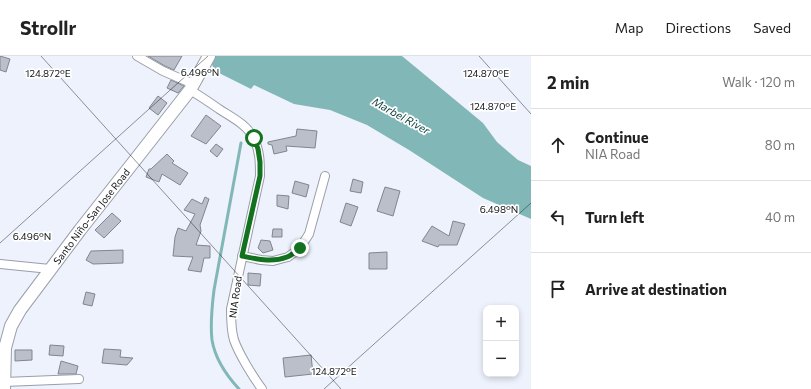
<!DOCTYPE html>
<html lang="en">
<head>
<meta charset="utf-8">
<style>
  body { margin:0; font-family:Commissioner,sans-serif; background:#f6f6f6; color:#222 }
  .controls { position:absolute; right:12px; bottom:12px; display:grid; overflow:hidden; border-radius:8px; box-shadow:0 2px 6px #0003 }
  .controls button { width:36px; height:36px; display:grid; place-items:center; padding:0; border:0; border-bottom:1px solid #e0e0e0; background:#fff; color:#222; font:20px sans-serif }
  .stop { position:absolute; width:12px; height:12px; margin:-9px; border:3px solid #127220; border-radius:50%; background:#fff }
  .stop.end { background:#127220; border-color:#fff; box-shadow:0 1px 4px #0008 }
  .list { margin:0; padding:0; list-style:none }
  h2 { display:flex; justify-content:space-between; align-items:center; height:52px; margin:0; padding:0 16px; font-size:17px }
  h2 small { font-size:13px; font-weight:400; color:#767676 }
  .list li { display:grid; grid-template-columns:26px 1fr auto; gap:12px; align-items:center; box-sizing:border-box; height:72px; padding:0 16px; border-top:1px solid #e0e0e0 }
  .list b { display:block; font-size:15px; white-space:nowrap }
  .list p { margin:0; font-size:13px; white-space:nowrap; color:#767676 }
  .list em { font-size:13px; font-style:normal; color:#767676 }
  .icon { flex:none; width:22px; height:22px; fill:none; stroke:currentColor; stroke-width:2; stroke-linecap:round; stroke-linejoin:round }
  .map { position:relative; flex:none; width:531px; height:333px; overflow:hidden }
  header { display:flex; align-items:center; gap:24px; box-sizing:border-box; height:56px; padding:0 20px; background:#fff; border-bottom:1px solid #e0e0e0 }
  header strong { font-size:19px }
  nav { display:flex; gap:22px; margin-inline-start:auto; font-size:14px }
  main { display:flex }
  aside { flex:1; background:#fff }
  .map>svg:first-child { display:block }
  .water { fill:#82b7b7 }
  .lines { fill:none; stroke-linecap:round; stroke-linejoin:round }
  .stream { stroke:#82b7b7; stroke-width:3 }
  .building { fill:#bbbfca; stroke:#81858f }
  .street-casing { stroke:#9a9ea9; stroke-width:10 }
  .secondary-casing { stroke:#9a9ea9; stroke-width:14 }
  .street { stroke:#fff; stroke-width:8 }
  .secondary { stroke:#fff; stroke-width:12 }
  .route { stroke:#127220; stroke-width:5 }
  .ticks { fill:none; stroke:#111317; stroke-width:1; stroke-opacity:0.45 }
  .labels { text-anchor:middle; stroke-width:3.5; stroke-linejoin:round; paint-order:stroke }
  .street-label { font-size:10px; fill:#111317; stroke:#fff }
  .water-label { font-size:11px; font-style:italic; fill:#124444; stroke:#fff }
  .ticks-label { font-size:10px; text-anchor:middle; fill:#111317; stroke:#fff; stroke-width:3.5; stroke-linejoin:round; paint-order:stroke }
</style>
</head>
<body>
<header>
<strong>Strollr</strong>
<nav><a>Map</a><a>Directions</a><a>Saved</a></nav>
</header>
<main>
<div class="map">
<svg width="531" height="333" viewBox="0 0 531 333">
  <rect width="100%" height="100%" fill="#edf2fd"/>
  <path class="water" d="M204,0H402L483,67L497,86L518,104L531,110V163L483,142L409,94L367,69L330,54L294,48L254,29L251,33L219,17L213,11L211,6Z"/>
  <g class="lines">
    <path class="stream" d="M239,333C227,320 215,302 212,284C210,267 212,250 214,234L241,87"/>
  </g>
  <path class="building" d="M0,0L10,3L6,16L0,14Z
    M148,0H182L174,14L165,10Z
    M171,24L184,30L178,37L167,32Z
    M158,40L167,47L158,59L149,52Z
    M206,59L221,70L206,88L191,80Z
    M297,73L317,75L315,92L286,90L287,95L274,98L272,89L268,88V86L296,80Z
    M216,88L223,93L217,101L210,95Z
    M167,98L174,105L172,107L188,117L180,129L162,118L159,126L146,121L149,113H151Z
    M353,123L363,126L361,137L350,135Z
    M295,125L309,129L306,141L292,137Z
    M385,131L400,135L393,160L377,155Z
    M277,139L289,140L288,153L277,150Z
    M205,141L209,143L200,169L201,175L196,189L210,190V202H204L201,216L188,214L193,201L173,200L175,181L178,172L186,175L195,158L184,154L192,143L202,148Z
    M346,147L358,151L351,170L340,166Z
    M112,157L121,165L104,182L95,174Z
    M453,165L465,168L457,189H439L438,191L422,185L432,170L449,180Z
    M273,173H282V181H272Z
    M261,184L270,185L273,194L263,197L258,192Z
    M123,194V207L93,208L86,204L91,195Z
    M387,196V213H369V197Z
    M248,217L261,218L260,230L248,229Z
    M86,236L95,238L92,250L83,248Z
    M50,289L64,290L63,300L49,299Z
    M104,293L121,294L120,301L133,302L127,309L102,307Z
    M15,294H32V304L15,305Z
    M311,299L313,318L285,321L283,302Z
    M61,305L78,310L76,318H58Z"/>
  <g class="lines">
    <g class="street-casing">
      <path id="street" d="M137,0L163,15L193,28
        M190,34C200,40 209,46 219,53C231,61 248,69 254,83C260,95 260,107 260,120L231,253C231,263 231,274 234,284C239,298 253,321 262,333
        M242,200L261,204L273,205L288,201L300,192L309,178L325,120
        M0,208L50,213
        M4,326L79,323"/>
    </g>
    <g class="secondary-casing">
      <g id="secondary">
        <path id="s1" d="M4,333L5,292L11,270L20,254L80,174L132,108L190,34L209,0"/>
      </g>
    </g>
    <use href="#street" class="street"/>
    <use href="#secondary" class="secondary"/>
  </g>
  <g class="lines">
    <path class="route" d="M254,82L258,93L260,106V120L242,200C257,203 272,207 287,201C291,200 296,195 300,192"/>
  </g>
  <path class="ticks" d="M41,0L341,333M479,0L531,58M0,187L208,0M324,333L531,147"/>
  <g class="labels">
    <g class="street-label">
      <text dy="4" stroke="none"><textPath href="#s1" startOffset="200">Santo Niño-San Jose Road</textPath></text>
      <text transform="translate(235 241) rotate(-82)" y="4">NIA Road</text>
    </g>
    <g class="water-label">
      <text transform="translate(401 60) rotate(29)" y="4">Marbel River</text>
    </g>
  </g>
  <g class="ticks-label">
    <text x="200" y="20">6.496°N</text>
    <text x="48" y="21">124.872°E</text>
    <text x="486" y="21">124.870°E</text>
    <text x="493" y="54">124.870°E</text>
    <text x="499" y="157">6.498°N</text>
    <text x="32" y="184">6.496°N</text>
    <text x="334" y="319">124.872°E</text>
  </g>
</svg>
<div class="controls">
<button>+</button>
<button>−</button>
</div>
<div class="stop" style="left:254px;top:82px"></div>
<div class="stop end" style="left:300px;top:192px"></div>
</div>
<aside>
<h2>2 min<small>Walk · 120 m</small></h2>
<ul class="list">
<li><svg class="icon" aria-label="ahead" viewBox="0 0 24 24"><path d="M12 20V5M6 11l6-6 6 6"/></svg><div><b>Continue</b><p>NIA Road</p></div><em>80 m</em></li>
<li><svg class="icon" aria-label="left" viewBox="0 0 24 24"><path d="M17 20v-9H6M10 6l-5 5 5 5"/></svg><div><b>Turn left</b></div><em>40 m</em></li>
<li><svg class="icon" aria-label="arrive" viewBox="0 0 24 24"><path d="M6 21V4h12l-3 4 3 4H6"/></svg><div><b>Arrive at destination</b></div></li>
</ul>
</aside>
</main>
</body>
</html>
